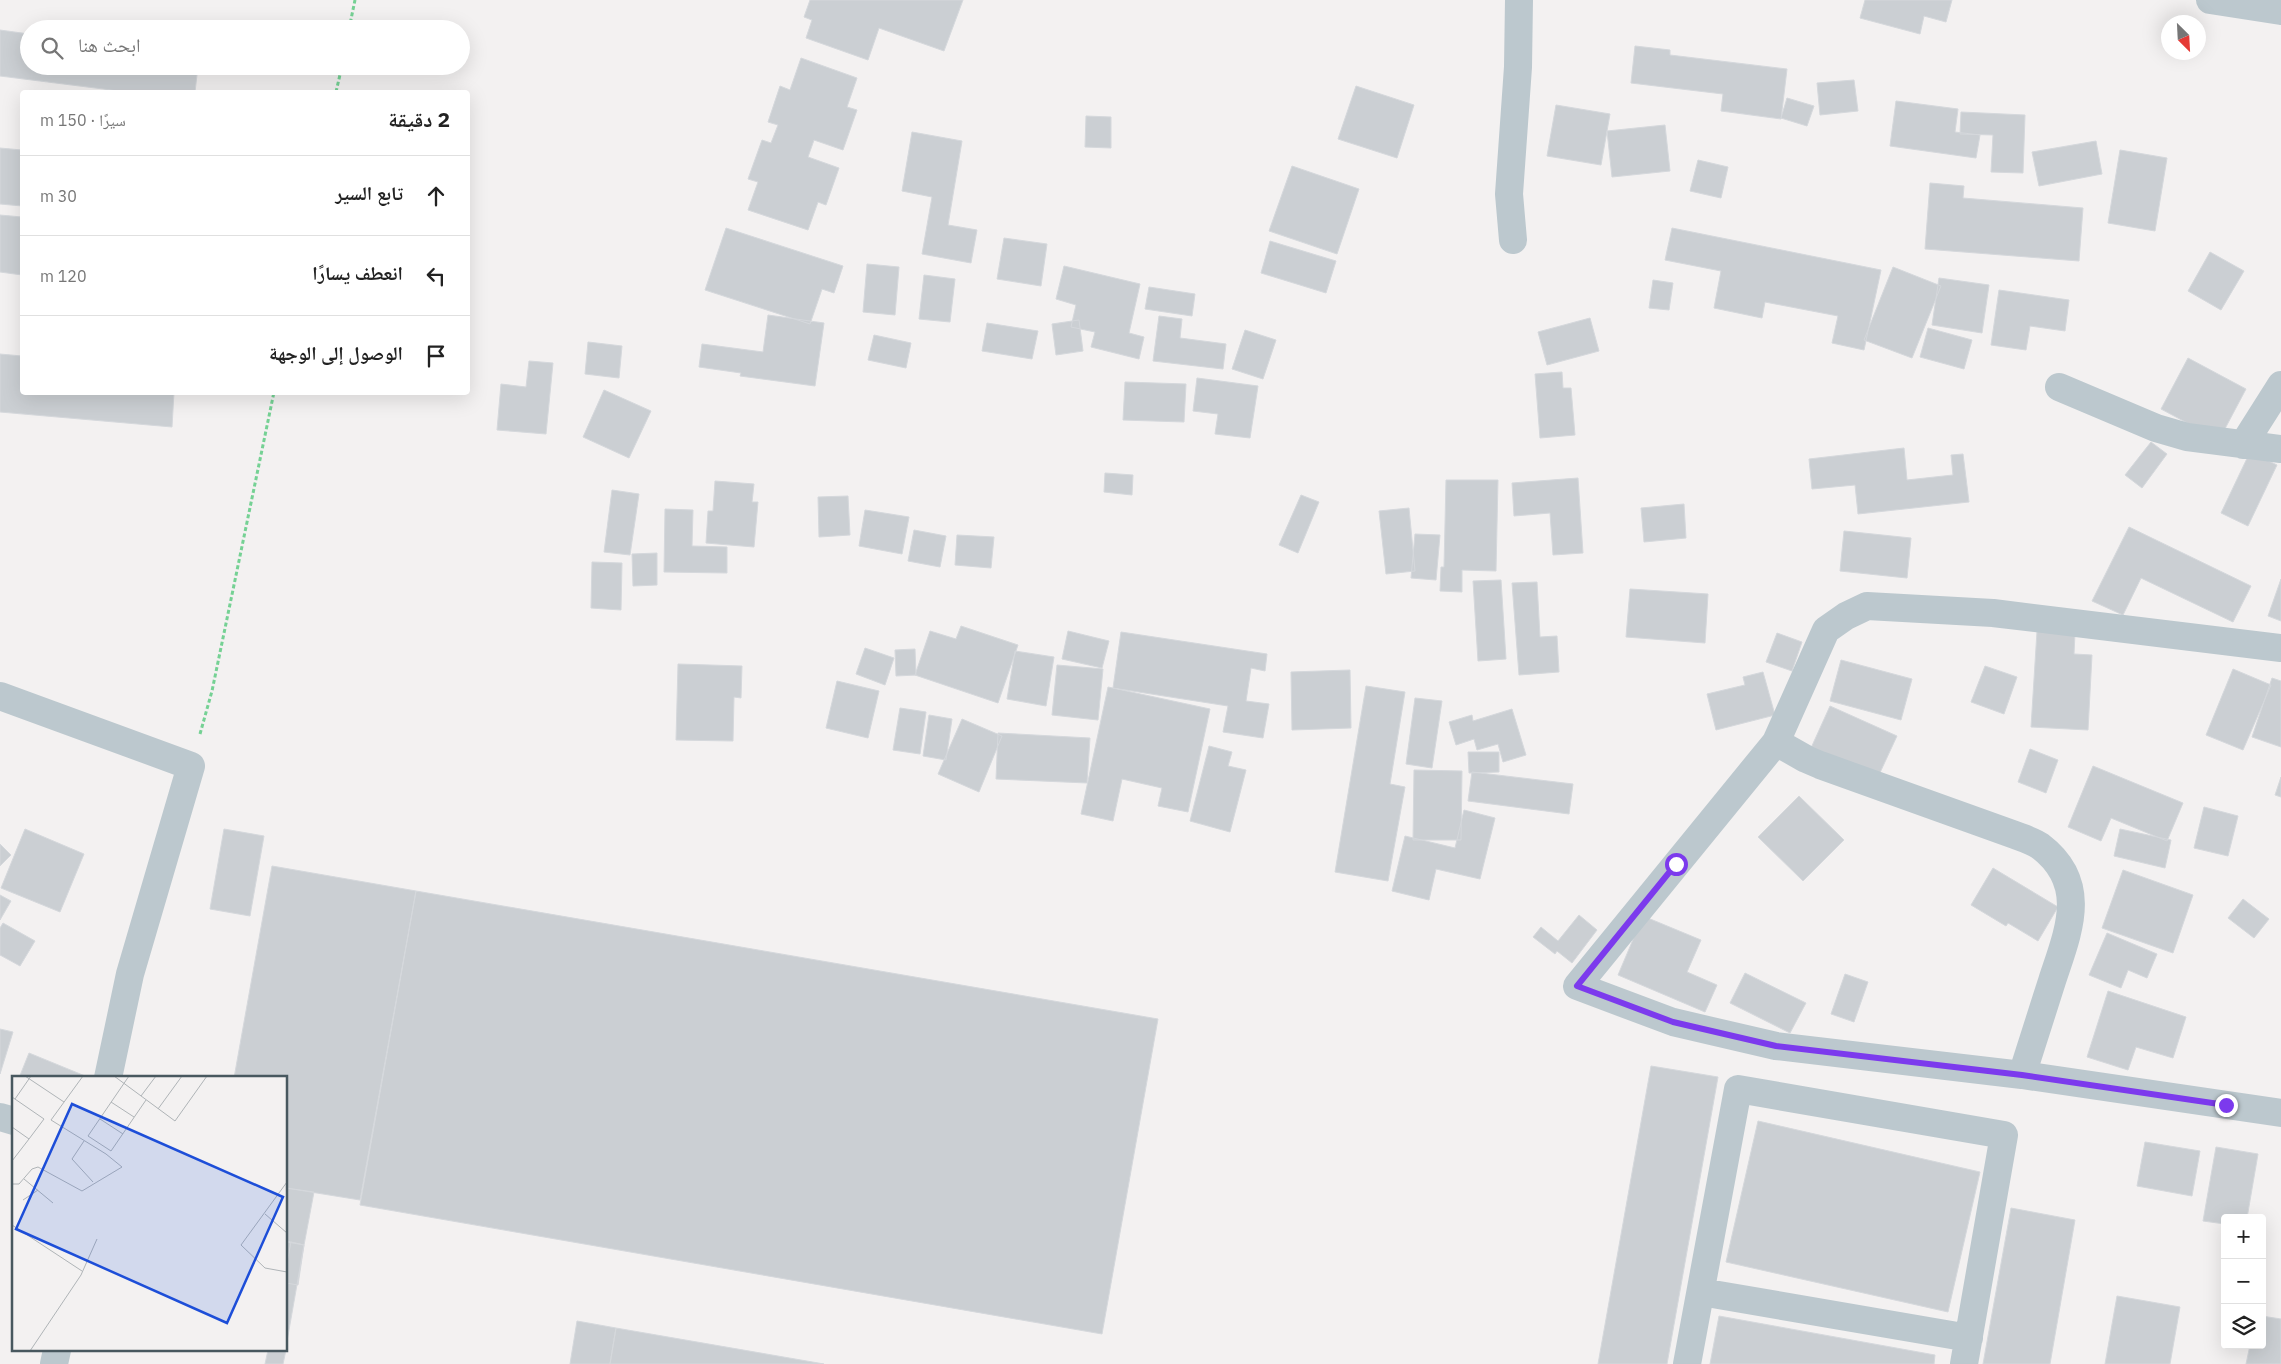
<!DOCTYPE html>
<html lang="ar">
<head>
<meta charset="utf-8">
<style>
  body { margin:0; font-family:"IBM Plex Sans","Noto Naskh Arabic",sans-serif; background:#f2f2f2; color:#222; direction:rtl }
  .controls { position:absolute; right:15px; bottom:15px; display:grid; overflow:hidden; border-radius:5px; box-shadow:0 5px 20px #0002 }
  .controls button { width:45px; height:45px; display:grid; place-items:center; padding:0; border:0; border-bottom:1px solid #e0e0e0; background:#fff; color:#222; font:25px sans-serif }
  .compass { position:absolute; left:2161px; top:15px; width:45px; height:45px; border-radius:50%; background:#fff; box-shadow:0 5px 20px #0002; rotate:156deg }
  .stop { position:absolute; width:15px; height:15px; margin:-11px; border:4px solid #7c3aed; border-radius:50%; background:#fff }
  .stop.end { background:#7c3aed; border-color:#fff; box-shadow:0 1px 5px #0008 }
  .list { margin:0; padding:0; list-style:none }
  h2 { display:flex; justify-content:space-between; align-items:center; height:65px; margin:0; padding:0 20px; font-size:21px }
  h2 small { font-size:16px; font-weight:400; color:#767676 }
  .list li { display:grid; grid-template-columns:32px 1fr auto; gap:15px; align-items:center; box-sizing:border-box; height:80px; padding:0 20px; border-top:1px solid #e0e0e0 }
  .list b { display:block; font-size:19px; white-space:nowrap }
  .list em { font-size:16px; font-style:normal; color:#767676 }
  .icon { flex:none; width:28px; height:28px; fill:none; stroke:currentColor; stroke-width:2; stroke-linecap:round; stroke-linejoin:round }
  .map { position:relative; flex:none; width:2281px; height:1364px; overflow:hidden; direction:ltr }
  .search { position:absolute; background:#fff; box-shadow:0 5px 20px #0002; left:20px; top:20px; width:450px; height:55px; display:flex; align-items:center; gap:12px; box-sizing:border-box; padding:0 18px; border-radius:28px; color:#767676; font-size:19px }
  .panel { position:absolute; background:#fff; box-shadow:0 5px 20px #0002; left:20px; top:90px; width:450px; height:305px; border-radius:5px; direction:rtl }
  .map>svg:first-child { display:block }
  .building { fill:#cbcfd3; stroke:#d5d8dc }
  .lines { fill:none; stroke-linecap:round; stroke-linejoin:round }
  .path { stroke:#75d194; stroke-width:3; stroke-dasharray:4 2.5; stroke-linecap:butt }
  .minor { stroke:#bcc8ce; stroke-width:28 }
  .route { stroke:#7c3aed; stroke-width:6 }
  .inset-road { fill:none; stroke:#afb4b7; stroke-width:1 }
  .view { fill:#1d4ed8; fill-opacity:0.15; stroke:#1d4ed8; stroke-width:2.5 }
  .inset-edge { fill:none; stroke:#48585f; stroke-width:2.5 }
</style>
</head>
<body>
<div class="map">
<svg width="2281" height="1364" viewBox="0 0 2281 1364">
  <rect width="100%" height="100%" fill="#f3f1f1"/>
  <path class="building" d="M810,0H963L944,51L879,28L868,60L806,38L812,20L804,17Z
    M1865,0H1952L1946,22L1924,16L1920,34L1860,18Z
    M0,30L29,34V66H198L195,92H127L0,76Z
    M1635,46L1670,50V55L1787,69L1781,119L1721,111L1723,94L1631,83Z
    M801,58L857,78L847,107L857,110L843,150L814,140L808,157L839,168L826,205L818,202L808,230L748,210L758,182L748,179L762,140L771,143L778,125L768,122L780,86L790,90Z
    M1854,80L1858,111L1820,115L1817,83Z
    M1356,86L1414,105L1397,158L1338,139Z
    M1787,98L1814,106L1807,126L1781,118Z
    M1896,101L1958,109L1955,132L1980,135L1976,158L1890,146Z
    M1556,105L1610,114L1601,165L1547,156Z
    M1961,112L2025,115L2023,173L1991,172L1993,135L1960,134Z
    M1086,116L1111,117V148L1085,147Z
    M1665,125L1670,171L1612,177L1607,131Z
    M912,132L962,141L948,225L977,230L971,263L922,254L932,197L902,191Z
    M2096,141L2102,174L2039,186L2032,152Z
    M0,148L22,150V206L0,204Z
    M2120,150L2167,158L2155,231L2108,223Z
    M1698,160L1728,167L1721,198L1690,191Z
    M1292,166L1359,189L1337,254L1269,231Z
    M1930,183L1964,186L1963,198L2083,208L2079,261L1925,249Z
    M0,215L22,217V275L0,272Z
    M726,228L843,266L834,293L822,289L810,324L705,290Z
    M1672,228L1881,270L1864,350L1832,343L1838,316L1765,302L1762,318L1714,308L1721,271L1665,260Z
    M1004,238L1047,244L1041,286L997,279Z
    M1270,241L1336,261L1326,293L1261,273Z
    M2210,252L2244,271L2221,310L2188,291Z
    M867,264L899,267L895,315L863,312Z
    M1064,266L1140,284L1129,333L1144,337L1139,359L1091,347L1095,332L1071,327L1076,305L1056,299Z
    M1893,267L1941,286L1912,358L1864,340Z
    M924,275L955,279L950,322L919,319Z
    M1939,278L1989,285L1982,333L1932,325Z
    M1653,280L1673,283L1669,310L1649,308Z
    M1149,287L1195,294L1192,316L1145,309Z
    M1999,290L2069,300L2065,331L2030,326L2026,350L1991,345Z
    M768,315L824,323L815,386L740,376L741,373L699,367L702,344L763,352Z
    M1159,316L1182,319L1180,338L1226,344L1223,369L1153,361Z
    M1590,318L1599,351L1547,365L1538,332Z
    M1079,320L1083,351L1056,355L1052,324Z
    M987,323L1038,331L1032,359L982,351Z
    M1928,328L1972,340L1964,369L1920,357Z
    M1245,330L1276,340L1263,379L1232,369Z
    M874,335L911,343L906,368L868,360Z
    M588,342L622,346L619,378L585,374Z
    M0,354L22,356V392H174L172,427L0,412Z
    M2188,358L2246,389L2219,440L2161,409Z
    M529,361L553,363L546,434L497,430L501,384L526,387Z
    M1562,372L1563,388H1571L1575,435L1540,438L1535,374Z
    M1197,378L1258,386L1250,438L1215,434L1218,414L1193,411Z
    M1125,382L1186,384L1184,422L1123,420Z
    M604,390L651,411L629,458L583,437Z
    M2151,442L2167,454L2142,488L2125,475Z
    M1904,448L1907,480L1953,475L1951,455L1963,454L1969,502L1858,514L1855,485L1812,489L1809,459Z
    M2250,452L2277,465L2248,526L2221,513Z
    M1105,473L1133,475L1132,495L1104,492Z
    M1578,478L1583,553L1553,555L1550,513L1514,516L1512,483Z
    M1446,480H1498L1496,571L1462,570V592L1440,591L1441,567H1444Z
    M715,481L754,484L752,502H758L754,547L706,543L708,511H713Z
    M612,490L639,494L630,555L604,552Z
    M1301,495L1319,502L1298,553L1279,545Z
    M848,496L850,535L819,537L818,497Z
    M1684,504L1686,538L1644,542L1641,508Z
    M1409,508L1415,571L1386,574L1379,511Z
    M665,509L693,510L692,546L727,547V573L664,572Z
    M865,510L909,517L902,554L859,546Z
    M2129,527L2251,586L2233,622L2141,578L2123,615L2092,601Z
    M914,530L946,536L940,567L908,561Z
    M1844,531L1911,538L1907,578L1840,571Z
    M1415,534L1440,535L1436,580L1411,578Z
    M957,535L994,537L991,568L955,565Z
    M657,553V585L633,586L632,554Z
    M592,562L622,563L621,610L591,608Z
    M2281,579V621L2268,616Z
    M1501,580L1506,659L1478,661L1473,581Z
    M1537,582L1540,637L1557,636L1559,672L1519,675L1512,583Z
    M1630,589L1708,594L1705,643L1626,637Z
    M961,626L1018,645L998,703L915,675L930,631L956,639Z
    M1068,631L1109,641L1102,668L1062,659Z
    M2037,631L2075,633L2074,654L2092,655L2088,730L2031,727Z
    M1121,632L1267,654L1265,671L1251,668L1246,701L1269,704L1263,738L1223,732L1228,706L1113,688Z
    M1777,633L1802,642L1792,671L1766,662Z
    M865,648L894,658L885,685L856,674Z
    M915,649L916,675L896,676L895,650Z
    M1015,651L1054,657L1046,706L1007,699Z
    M1841,660L1912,679L1901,720L1830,701Z
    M678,664L742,666L741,698L734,697L733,741L676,740Z
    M1057,665L1103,669L1098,720L1052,715Z
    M1985,666L2017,677L2004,714L1971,702Z
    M2233,669L2271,685L2243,750L2206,735Z
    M1350,670L1351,728L1292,730L1291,672Z
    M1763,672L1775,715L1716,730L1707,694L1745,685L1743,677Z
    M2272,678L2281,681V747L2252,737Z
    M837,681L879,691L868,738L826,728Z
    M1366,686L1405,692L1390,784L1405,787L1388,881L1335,872Z
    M1108,687L1210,709L1188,812L1158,806L1162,788L1122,779L1113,821L1081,814Z
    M1415,698L1442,701L1432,768L1406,764Z
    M1830,706L1897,736L1878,777L1811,748Z
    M900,708L926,712L920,754L893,750Z
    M1512,709L1526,755L1503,762L1498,744L1477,750L1474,739L1456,745L1449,722L1472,715L1473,721Z
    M929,715L952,719L946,760L923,756Z
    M962,719L1002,736L979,792L938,774Z
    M998,733L1090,738L1087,783L996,779Z
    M1209,746L1232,752L1228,766L1246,770L1230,832L1190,821Z
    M2030,749L2058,760L2046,793L2018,782Z
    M1468,752H1499V772L1469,773Z
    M2093,766L2183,803L2167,841L2111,818L2101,841L2068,827Z
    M1414,770L1462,771L1461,840H1413Z
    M1472,772L1573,784L1569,814L1468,801Z
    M2281,777V797L2275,795Z
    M1799,796L1844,840L1803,881L1758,837Z
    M2204,807L2238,816L2228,856L2194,848Z
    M1464,810L1495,818L1480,879L1436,869L1429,900L1392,891L1405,836L1455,848Z
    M25,829L84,854L60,912L1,888Z
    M224,829L264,836L250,916L210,909Z
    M2120,829L2171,840L2165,868L2114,856Z
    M0,844L11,855L0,866Z
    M272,866L416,891L360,1200L286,1188V1078H234Z
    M1993,868L2058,907L2038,941L2008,923L2006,926L1971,905Z
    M2123,870L2193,895L2173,953L2102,928Z
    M416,891L1158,1019L1102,1334L360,1205Z
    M0,895L11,901L0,920Z
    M2243,899L2269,919L2254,938L2228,918Z
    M1579,915L1597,930L1572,963L1557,951L1555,954L1533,937L1541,927L1558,941Z
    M1643,916L1701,940L1687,972L1717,985L1705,1012L1618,975Z
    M3,923L35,941L20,966L0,955V928Z
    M2107,933L2157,954L2147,978L2128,970L2121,988L2089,975Z
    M1745,973L1806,1003L1790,1033L1730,1003Z
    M1845,974L1868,982L1854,1022L1831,1014Z
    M2108,991L2186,1017L2173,1058L2136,1047L2128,1070L2087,1057Z
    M0,1029L13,1032L0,1074Z
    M29,1053L90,1078H19Z
    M1651,1066L1718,1077L1667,1364H1598Z
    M1758,1121L1980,1172L1948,1312L1726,1262Z
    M2145,1142L2200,1151L2192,1196L2137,1186Z
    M2216,1147L2258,1154L2247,1218H2225V1224L2203,1221Z
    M286,1188L314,1192L304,1245L286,1241Z
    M2011,1208L2075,1220L2050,1364H1983Z
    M287,1242L304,1245L286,1347V1246Z
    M291,1242L304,1245L298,1285L286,1283V1269Z
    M2117,1296L2180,1307L2170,1364H2105Z
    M1719,1316L1935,1355L1934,1364H1710Z
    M2262,1316L2281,1319V1364H2246L2250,1345H2262Z
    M577,1321L616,1328L610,1364H570Z
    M616,1328L824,1364H610Z
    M268,1350H286L283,1364H265Z"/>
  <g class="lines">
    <path class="path" d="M349,29L355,0
      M336,92L342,66
      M200,734L212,691L274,392"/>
    <path class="minor" d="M2210,0L2281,11
      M1513,240L1509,194L1518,67L1519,0
      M2059,387L2156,428L2187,437L2281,449
      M2243,445L2281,385
      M2281,648L1993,613L1867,606L1846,616L1826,630L1776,742L1577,986L1673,1022L1776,1046L2022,1075L2281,1113
      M0,696L191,766L130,974L108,1078
      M1776,742L1806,759L1820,765L2015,835C2023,838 2033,841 2040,846C2090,884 2068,932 2052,981C2042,1012 2032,1044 2022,1075
      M0,1117L14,1121
      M1701,1292L1969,1338
      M54,1364L57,1350
      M1687,1364L1738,1089L2004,1135L1964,1364"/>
  </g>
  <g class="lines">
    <path class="route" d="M1676,864L1577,986L1673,1022L1776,1046L2022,1075L2226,1105"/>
  </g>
  <g transform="translate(12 1076)">
    <rect width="275" height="275" fill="#f3f1f1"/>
    <path class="inset-road" d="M13,0L52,26M102,0L163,45L195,0M117,0L76,60L99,75L134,24M129,20L144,0M0,21L32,43L17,63M3,23L19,0M99,26L122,41M146,33L170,0M88,43L111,58M0,51L17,63L0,85M72,65L60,83L81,106M12,103L41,127M275,106L229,169L253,192L275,196M0,108H7L20,93L26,91L70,115L110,91L94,78L39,44L71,0M11,124L26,114M253,138L275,157M0,149L70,195M18,275L69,199L85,163"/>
    <path class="view" d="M60,28L271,121L215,247L4,153Z"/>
    <rect width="275" height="275" class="inset-edge"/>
  </g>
</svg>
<div class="controls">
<button>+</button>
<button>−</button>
<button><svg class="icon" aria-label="layers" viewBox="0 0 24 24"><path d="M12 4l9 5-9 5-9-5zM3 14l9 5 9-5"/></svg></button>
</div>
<svg class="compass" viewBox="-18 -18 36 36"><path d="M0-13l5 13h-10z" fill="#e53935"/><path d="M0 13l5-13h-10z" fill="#767676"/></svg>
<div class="stop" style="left:1676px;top:864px"></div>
<div class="stop end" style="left:2226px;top:1105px"></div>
<div class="search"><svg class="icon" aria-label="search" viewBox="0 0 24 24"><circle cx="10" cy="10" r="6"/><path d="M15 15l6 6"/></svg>ابحث هنا</div>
<section class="panel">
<h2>2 دقيقة<small>سيرًا · 150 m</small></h2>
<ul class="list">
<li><svg class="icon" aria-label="ahead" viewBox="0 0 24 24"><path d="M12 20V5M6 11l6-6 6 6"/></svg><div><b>تابع السير</b></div><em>30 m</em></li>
<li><svg class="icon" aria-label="left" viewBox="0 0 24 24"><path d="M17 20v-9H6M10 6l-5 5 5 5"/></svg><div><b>انعطف يسارًا</b></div><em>120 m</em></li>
<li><svg class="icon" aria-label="arrive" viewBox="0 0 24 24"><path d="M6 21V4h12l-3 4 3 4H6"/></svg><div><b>الوصول إلى الوجهة</b></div></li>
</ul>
</section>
</div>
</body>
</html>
